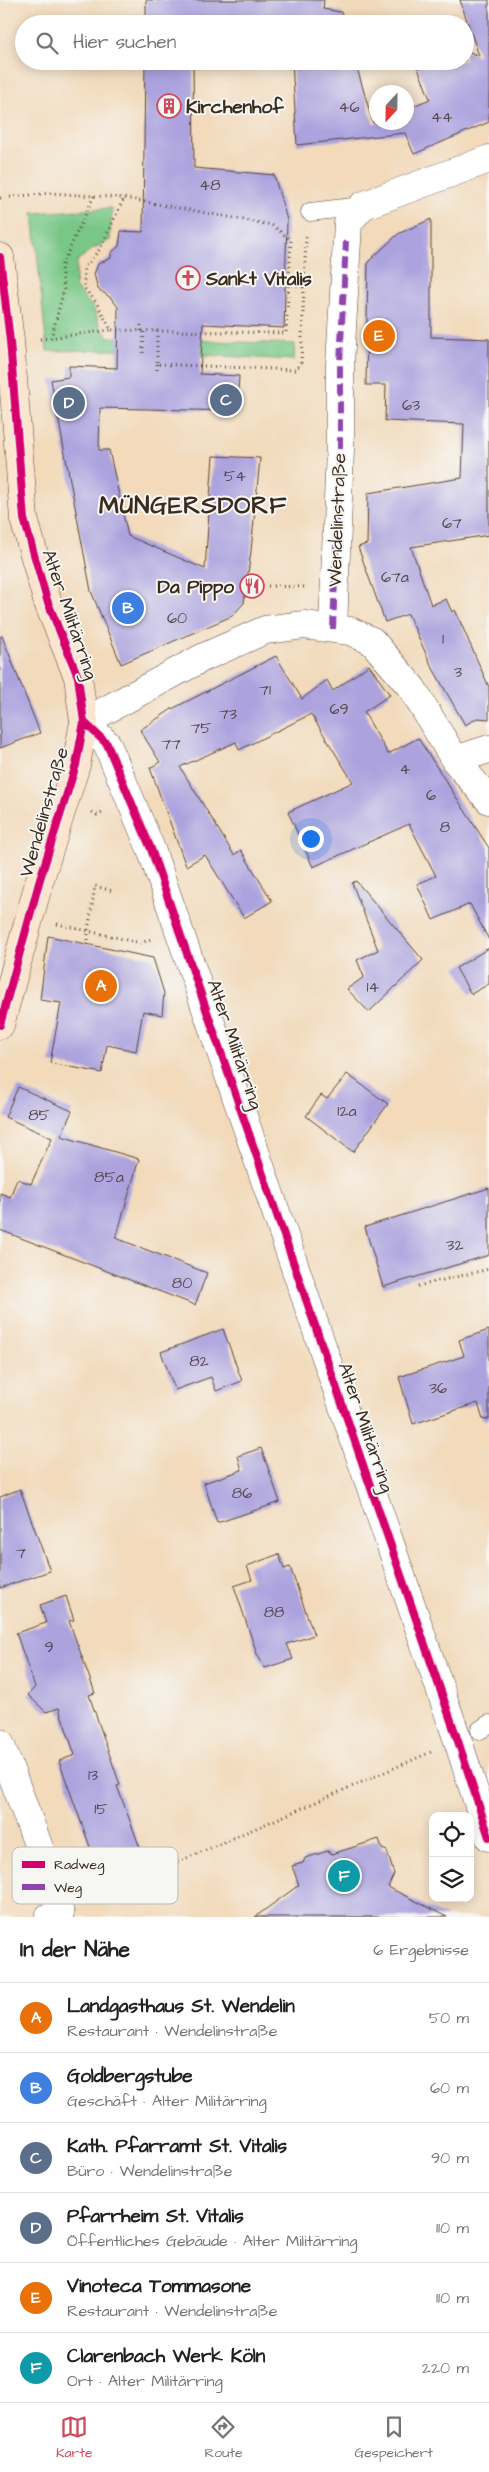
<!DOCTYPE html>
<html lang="de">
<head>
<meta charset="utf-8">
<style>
  body { margin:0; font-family:"Architects Daughter",sans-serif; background:#f2f2f2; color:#202124 }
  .controls { position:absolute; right:15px; bottom:15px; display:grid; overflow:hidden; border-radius:10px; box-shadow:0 2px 12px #0003 }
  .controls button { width:45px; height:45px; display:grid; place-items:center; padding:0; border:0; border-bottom:1px solid #e0e0e0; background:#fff; color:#202124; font:25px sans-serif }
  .compass { position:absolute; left:369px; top:85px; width:45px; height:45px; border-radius:50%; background:#fff; box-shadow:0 2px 12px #0003; rotate:202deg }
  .you { position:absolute; left:310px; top:838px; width:18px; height:18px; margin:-12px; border:4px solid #fff; border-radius:50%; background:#1a73e8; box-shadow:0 0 0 8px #1a73e833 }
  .badge { display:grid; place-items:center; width:32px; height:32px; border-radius:50%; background:#d1495b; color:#fff; font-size:16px; font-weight:700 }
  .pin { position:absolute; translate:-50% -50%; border:2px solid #fff; box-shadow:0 1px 5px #0006 }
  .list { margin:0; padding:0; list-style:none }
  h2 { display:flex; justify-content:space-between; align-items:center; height:65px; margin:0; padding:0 20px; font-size:21px }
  h2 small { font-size:16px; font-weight:400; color:#757577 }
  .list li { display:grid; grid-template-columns:32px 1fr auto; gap:15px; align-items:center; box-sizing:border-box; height:70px; padding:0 20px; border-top:1px solid #e0e0e0 }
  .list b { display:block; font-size:19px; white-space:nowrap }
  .list p { margin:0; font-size:16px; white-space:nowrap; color:#757577 }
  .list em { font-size:16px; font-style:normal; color:#757577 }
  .icon { flex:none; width:28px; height:28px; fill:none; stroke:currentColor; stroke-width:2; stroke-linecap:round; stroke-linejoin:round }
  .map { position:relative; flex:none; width:489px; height:1917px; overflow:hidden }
  .search { position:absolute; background:#fff; box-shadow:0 2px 12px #0003; left:15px; right:15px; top:15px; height:55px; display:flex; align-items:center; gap:12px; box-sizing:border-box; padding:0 18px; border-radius:28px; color:#757577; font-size:19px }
  .sheet { height:485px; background:#fff }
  nav { display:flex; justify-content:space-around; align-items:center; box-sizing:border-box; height:70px; border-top:1px solid #e0e0e0; background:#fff; font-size:14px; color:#757577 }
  nav a { display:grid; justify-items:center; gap:2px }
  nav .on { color:#d1495b }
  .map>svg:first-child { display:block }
  .green { fill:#78c787; stroke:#5a7852 }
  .building { fill:#aba2de }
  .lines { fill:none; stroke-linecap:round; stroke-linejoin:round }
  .lane-casing { stroke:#564436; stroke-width:19 }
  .street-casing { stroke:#564436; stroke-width:29 }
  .secondary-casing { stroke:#564436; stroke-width:29 }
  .path { stroke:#564436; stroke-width:3; stroke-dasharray:1 4; stroke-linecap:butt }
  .lane { stroke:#fff; stroke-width:18 }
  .street { stroke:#fff; stroke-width:28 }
  .secondary { stroke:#fbe5cf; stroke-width:28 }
  .quiet { stroke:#8e44ad; stroke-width:6; stroke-dasharray:12 6; stroke-linecap:butt }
  .cycleway-casing { stroke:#f6f6f2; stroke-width:11 }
  .cycleway { stroke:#d6006c; stroke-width:8 }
  .labels { text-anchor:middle; stroke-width:4; stroke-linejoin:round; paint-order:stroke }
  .number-label { font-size:16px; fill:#57484e }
  .poi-label { font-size:19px; font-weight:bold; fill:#3b2a1e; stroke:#f6f6f2; text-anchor:start }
  .street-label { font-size:19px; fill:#3b2a1e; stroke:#f6f6f2 }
  .district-label { font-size:24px; font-weight:bold; letter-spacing:1px; fill:#3b2a1e; stroke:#f6f6f2 }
  .key { fill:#f6f6f2; stroke:#beb9b2; stroke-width:1 }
  .key-label { font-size:14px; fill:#3b2a1e }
</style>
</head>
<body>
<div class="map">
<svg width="489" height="1917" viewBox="0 0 489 1917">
  <rect width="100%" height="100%" fill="#f6f6f2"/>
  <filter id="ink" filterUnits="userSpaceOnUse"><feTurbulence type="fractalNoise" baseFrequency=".02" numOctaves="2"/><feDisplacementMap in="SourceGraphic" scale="10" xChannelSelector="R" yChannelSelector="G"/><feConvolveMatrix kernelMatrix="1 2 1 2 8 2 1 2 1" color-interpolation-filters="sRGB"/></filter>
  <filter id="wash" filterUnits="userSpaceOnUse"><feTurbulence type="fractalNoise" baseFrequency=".0096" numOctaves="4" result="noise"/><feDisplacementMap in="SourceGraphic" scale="20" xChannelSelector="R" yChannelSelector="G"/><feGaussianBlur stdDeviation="1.12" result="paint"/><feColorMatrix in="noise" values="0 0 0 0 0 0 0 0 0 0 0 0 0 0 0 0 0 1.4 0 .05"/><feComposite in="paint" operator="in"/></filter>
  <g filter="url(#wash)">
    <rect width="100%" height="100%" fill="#f2dabb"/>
    <path class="green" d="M112,208L110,240L91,250L77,261L75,287L93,307L101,328L109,337L295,344L294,360L113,350L47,351L33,213Z"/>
    <g id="blocks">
      <path class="building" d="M146,0H324L323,9L341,12L345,24H146Z
        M460,0H489V122L414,154L405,133L297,145L292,61H355L373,123L406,122V109L430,99L415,61H465V50L479,56Z
        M145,61H193L194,168L274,175L287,220L284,328L203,324L200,374L239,376L237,411L100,408L99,450H109L128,536L205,569L213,456L260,458L251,551L244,603L232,616L121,664L91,591L51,380L69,377V366L117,368L118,307L111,298L98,289L94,274L98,264L111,258V253L119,246L121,231L143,232Z
        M431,219V337L489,339V535L411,547L431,605L446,599L452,612L455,610L489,687V719L477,718L465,725L431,665L408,614L385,622L358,547L367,544L368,493L462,478L464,424L385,421L386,385H366L368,262L398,234Z
        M2,636L40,733L0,748V637Z
        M276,656L302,699L327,680L333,691L369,665L390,695L364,712L388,754L418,738L489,848V940L470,904L433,920L417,884L436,876L409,824L313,867L288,812L353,782L311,714L239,750L236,742L180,767L234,855L241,850L272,901L244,918L205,855L186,866L150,768L160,762L140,730L172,709Z
        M356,881L423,960L369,1012L347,989L364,977L357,960L378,950L352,883Z
        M48,936L153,958L164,993L162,1015L143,1011L136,1051L107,1045L102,1073L50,1063L61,1003L40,1000Z
        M489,948V984L471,994L456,968Z
        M347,1074L388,1104L353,1152L306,1116L321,1095L327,1099Z
        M18,1087L72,1111L61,1136L139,1159L116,1238L207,1273L195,1305L0,1230V1193L10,1197L17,1179L31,1184L52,1138L5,1117Z
        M489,1188V1255L383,1287L365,1227Z
        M223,1329L242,1381L216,1391L211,1377L175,1390L161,1352Z
        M489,1330V1419L483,1420L478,1403L413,1424L399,1377L464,1356L459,1340Z
        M261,1448L280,1502L217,1523L204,1483L242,1470L238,1456Z
        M20,1489L50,1571L0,1588V1497Z
        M279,1554L284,1569L290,1567L314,1635L287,1644L293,1659L265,1668L257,1654L234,1586L252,1580L247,1566Z
        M66,1596L74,1620L69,1621L95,1693L89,1695L120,1785L117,1786L146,1864L102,1880L59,1761L75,1755L59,1708L46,1712L28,1695L35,1687L16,1633L46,1623L40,1605Z
        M379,1839L382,1849L387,1851L394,1874L388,1887L447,1917H255L299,1885L292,1866L303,1863L305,1858L328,1851L332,1854Z"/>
    </g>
  </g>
  <g filter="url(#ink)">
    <use href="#blocks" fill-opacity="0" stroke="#564436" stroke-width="1"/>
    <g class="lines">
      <g class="lane-casing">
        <path id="lane" d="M310,212L362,206
          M480,1730L489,1724"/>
      </g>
      <g class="street-casing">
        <path id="street" d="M333,629L340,449V364L348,223L362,206L489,159
          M455,760L489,749
          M489,800L455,760L412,688L372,641L350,631L304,625L265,630L202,658L84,722L107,744L151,849L458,1741L489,1837
          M0,1743L43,1858
          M49,1917L60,1913"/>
      </g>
      <g class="secondary-casing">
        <path id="secondary" d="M0,257L10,341L24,519L47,600L78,677L84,722L76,765L40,879L0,1025"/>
      </g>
      <path class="path" d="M0,198L50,193L124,198L272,225L291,240L286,333L111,330L96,302L84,288V268L100,249L124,198
        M282,283L304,287
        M141,331V325
        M157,331V364L295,370L301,363
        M51,338L64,290L61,267L94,196
        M40,339L111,330
        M143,353L144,330
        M301,363L306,236
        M157,364V373
        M268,586L306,587
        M92,812L97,815L105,812
        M57,924L141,943L151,939
        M88,945V931L95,886L113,891
        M418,1286L489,1269
        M86,1902L431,1752"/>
      <use href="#lane" class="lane"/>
      <use href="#street" class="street"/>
      <use href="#secondary" class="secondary"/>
      <path class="quiet" d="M333,629L340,449V364L346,241"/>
      <g class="cycleway-casing">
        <path id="cycleway" d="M0,257L10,341L24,519L47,600L78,677L84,722L76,765L40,879L0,1025
          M84,722L107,744L151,849L458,1741L489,1837"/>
      </g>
      <use href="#cycleway" class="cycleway"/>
    </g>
  </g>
  <defs>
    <g id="building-ring" transform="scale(1.25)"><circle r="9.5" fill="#f6f6f2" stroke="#d1495b" stroke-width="1.5"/><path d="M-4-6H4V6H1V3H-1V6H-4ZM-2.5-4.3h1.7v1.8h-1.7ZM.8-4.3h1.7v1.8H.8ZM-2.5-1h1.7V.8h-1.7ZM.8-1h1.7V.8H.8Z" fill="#d1495b"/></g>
    <g id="church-ring" transform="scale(1.25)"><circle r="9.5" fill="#f6f6f2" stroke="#d1495b" stroke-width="1.5"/><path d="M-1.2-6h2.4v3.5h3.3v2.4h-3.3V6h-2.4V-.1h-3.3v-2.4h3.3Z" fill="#d1495b"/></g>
    <g id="restaurant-ring" transform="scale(1.25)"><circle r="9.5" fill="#f6f6f2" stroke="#d1495b" stroke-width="1.5"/><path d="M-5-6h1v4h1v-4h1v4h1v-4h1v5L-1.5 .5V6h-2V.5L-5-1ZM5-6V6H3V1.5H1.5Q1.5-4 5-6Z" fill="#d1495b"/></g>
  </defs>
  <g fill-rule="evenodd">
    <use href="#building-ring" x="169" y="106"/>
    <use href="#church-ring" x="188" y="278"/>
    <use href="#restaurant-ring" x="252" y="586"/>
  </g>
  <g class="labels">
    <g class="number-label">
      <text x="349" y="112">46</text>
      <text x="442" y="122">44</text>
      <text x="210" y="190">48</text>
      <text x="411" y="410">63</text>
      <text x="235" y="481">54</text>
      <text x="452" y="528">67</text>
      <text x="395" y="582">67a</text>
      <text x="177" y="623">60</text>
      <text x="443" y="644">1</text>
      <text x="458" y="677">3</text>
      <text x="265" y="695">71</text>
      <text x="339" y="714">69</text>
      <text x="228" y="719">73</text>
      <text x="201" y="733">75</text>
      <text x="171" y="749">77</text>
      <text x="405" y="774">4</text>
      <text x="431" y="800">6</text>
      <text x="445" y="832">8</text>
      <text x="373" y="992">14</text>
      <text x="347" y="1116">12a</text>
      <text x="39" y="1120">85</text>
      <text x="109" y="1182">85a</text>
      <text x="455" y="1250">32</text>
      <text x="182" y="1288">80</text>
      <text x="199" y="1366">82</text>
      <text x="438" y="1393">36</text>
      <text x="242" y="1498">86</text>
      <text x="21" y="1558">7</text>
      <text x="274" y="1617">88</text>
      <text x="49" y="1652">9</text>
      <text x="93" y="1780">13</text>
      <text x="101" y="1814">15</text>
    </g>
    <g class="poi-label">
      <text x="186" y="113">Kirchenhof</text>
      <text x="206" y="285">Sankt Vitalis</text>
      <text x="234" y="593" text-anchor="end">Da Pippo</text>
    </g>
    <g class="street-label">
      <text transform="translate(336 520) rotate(-88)" y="7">Wendelinstraße</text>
      <text transform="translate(71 614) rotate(71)" y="7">Alter Militärring</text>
      <text transform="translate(43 812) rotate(-74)" y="7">Wendelinstraße</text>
      <text transform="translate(236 1044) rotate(71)" y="7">Alter Militärring</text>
      <text transform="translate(367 1427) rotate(71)" y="7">Alter Militärring</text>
    </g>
    <g class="district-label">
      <text x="193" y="513">MÜNGERSDORF</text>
    </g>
  </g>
  <rect x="12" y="1847" width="166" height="57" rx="8" class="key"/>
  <rect x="22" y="1861" width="23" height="7" fill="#d6006c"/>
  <rect x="22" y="1884" width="23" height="6" fill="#8e44ad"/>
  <g class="key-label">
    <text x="54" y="1869">Radweg</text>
    <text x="54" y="1892">Weg</text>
  </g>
</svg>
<div class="controls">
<button><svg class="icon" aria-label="locate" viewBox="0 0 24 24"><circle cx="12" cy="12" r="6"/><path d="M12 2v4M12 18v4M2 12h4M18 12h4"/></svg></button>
<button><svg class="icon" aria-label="layers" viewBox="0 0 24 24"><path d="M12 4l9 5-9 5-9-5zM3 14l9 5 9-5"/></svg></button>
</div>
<svg class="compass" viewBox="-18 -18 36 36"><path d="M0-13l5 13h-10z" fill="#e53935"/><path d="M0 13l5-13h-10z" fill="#757577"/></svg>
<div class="you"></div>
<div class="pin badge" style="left:101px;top:986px;background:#e8710a">A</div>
<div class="pin badge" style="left:128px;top:608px;background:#3f7fe0">B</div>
<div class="pin badge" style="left:226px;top:400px;background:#5c6f8a">C</div>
<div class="pin badge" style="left:69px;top:403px;background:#5c6f8a">D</div>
<div class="pin badge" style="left:379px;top:336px;background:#e8710a">E</div>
<div class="pin badge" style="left:344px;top:1876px;background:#0f9aa8">F</div>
<div class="search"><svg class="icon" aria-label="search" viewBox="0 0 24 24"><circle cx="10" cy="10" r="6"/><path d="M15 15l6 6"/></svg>Hier suchen</div>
</div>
<section class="sheet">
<h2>In der Nähe<small>6 Ergebnisse</small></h2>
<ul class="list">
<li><span class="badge" style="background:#e8710a">A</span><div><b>Landgasthaus St. Wendelin</b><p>Restaurant · Wendelinstraße</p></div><em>50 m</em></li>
<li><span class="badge" style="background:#3f7fe0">B</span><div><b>Goldbergstube</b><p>Geschäft · Alter Militärring</p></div><em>60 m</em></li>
<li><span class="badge" style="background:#5c6f8a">C</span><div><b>Kath. Pfarramt St. Vitalis</b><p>Büro · Wendelinstraße</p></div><em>90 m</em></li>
<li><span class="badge" style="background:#5c6f8a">D</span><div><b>Pfarrheim St. Vitalis</b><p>Öffentliches Gebäude · Alter Militärring</p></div><em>110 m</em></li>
<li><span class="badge" style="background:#e8710a">E</span><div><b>Vinoteca Tommasone</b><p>Restaurant · Wendelinstraße</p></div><em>110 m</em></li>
<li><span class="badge" style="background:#0f9aa8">F</span><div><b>Clarenbach Werk Köln</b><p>Ort · Alter Militärring</p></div><em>220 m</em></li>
</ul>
</section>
<nav>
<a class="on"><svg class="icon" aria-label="map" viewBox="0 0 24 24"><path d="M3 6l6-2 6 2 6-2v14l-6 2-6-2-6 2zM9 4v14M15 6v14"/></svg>Karte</a>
<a><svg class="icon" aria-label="directions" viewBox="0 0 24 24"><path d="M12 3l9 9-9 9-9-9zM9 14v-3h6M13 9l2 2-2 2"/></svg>Route</a>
<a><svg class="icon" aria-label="saved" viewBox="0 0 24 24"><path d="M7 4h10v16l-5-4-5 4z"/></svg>Gespeichert</a>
</nav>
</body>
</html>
